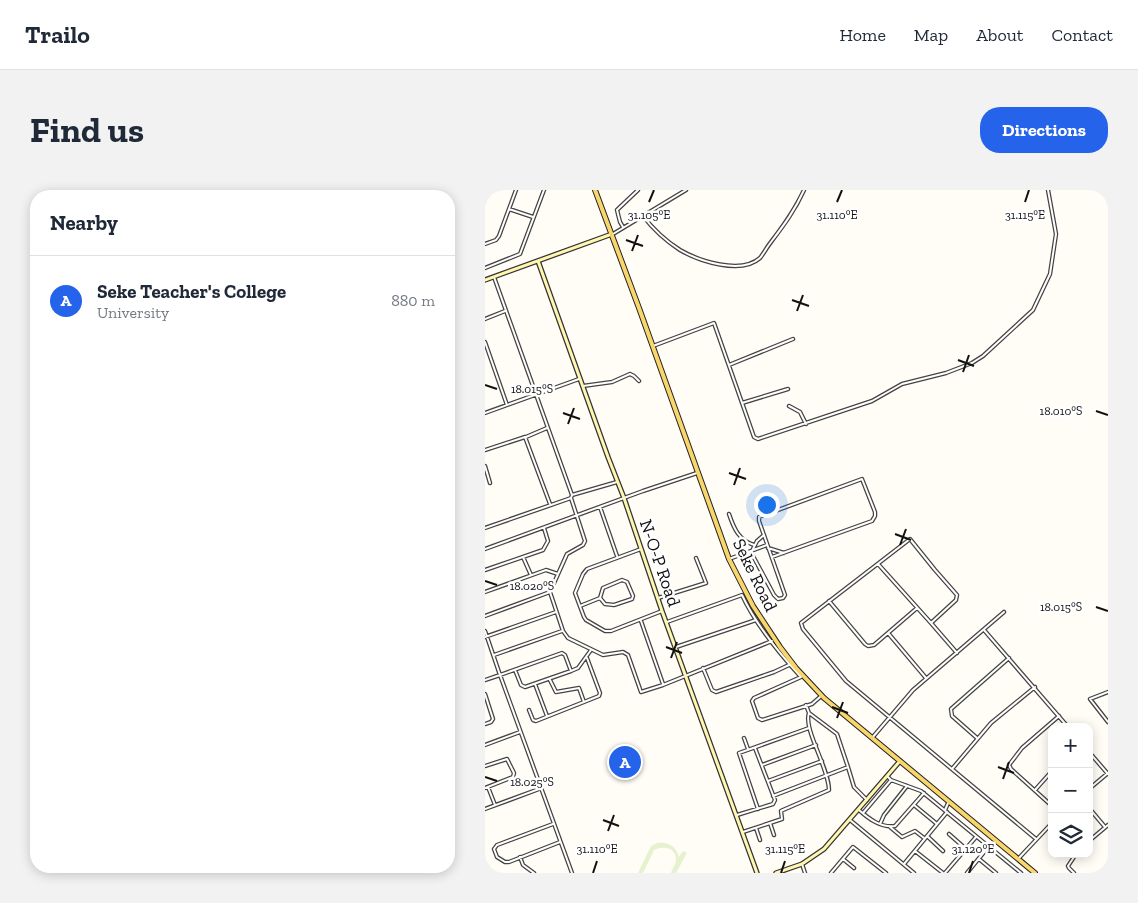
<!DOCTYPE html>
<html lang="en">
<head>
<meta charset="utf-8">
<style>
  body { margin:0; font-family:"Zilla Slab",serif; background:#f2f2f3; color:#1f2937 }
  .controls { position:absolute; right:15px; bottom:15px; display:grid; overflow:hidden; border-radius:10px; box-shadow:0 2px 12px #0003 }
  .controls button { width:45px; height:45px; display:grid; place-items:center; padding:0; border:0; border-bottom:1px solid #e0e1e3; background:#fff; color:#1f2937; font:25px sans-serif }
  .you { position:absolute; left:281px; top:314px; width:18px; height:18px; margin:-12px; border:4px solid #fff; border-radius:50%; background:#1a73e8; box-shadow:0 0 0 8px #1a73e833 }
  .badge { display:grid; place-items:center; width:32px; height:32px; border-radius:50%; background:#2563eb; color:#fff; font-size:16px; font-weight:700 }
  .pin { position:absolute; translate:-50% -50%; border:2px solid #fff; box-shadow:0 1px 5px #0006 }
  .list { margin:0; padding:0; list-style:none }
  h2 { display:flex; justify-content:space-between; align-items:center; height:65px; margin:0; padding:0 20px; font-size:21px }
  h2 small { font-size:16px; font-weight:400; color:#747a83 }
  .list li { display:grid; grid-template-columns:32px 1fr auto; gap:15px; align-items:center; box-sizing:border-box; height:90px; padding:0 20px; border-top:1px solid #e0e1e3 }
  .list b { display:block; font-size:19px; white-space:nowrap }
  .list p { margin:0; font-size:16px; white-space:nowrap; color:#747a83 }
  .list em { font-size:16px; font-style:normal; color:#747a83 }
  .icon { flex:none; width:28px; height:28px; fill:none; stroke:currentColor; stroke-width:2; stroke-linecap:round; stroke-linejoin:round }
  .map { position:relative; flex:none; width:623px; height:683px; overflow:hidden; border-radius:20px }
  header { display:flex; align-items:center; gap:30px; box-sizing:border-box; height:70px; padding:0 25px; background:#fff; border-bottom:1px solid #e0e1e3 }
  header strong { font-size:24px }
  nav { display:flex; gap:28px; margin-inline-start:auto; font-size:18px }
  .intro { display:flex; align-items:center; justify-content:space-between; box-sizing:border-box; height:120px; padding:0 30px }
  h1 { margin:0; font-size:35px }
  .button { padding:12px 22px; border-radius:20px; background:#2563eb; color:#fff; font-size:18px; font-weight:700 }
  main { display:flex; gap:30px; padding:0 30px }
  aside { flex:1; background:#fff; border-radius:20px; box-shadow:0 2px 12px #0003 }
  .map>svg:first-child { display:block }
  .pitch { fill:#e6f2cf }
  .lines { fill:none; stroke-linecap:round; stroke-linejoin:round }
  .street-casing { stroke:#444; stroke-width:4.5 }
  .secondary-casing { stroke:#333; stroke-width:5.5 }
  .primary-casing { stroke:#222; stroke-width:6 }
  .street { stroke:#fff; stroke-width:2 }
  .secondary { stroke:#fff6b0; stroke-width:3 }
  .primary { stroke:#f9d66b; stroke-width:4 }
  .ticks { fill:none; stroke:#111; stroke-width:2 }
  .labels { text-anchor:middle; stroke-width:5; stroke-linejoin:round; paint-order:stroke }
  .street-label { font-size:18px; fill:#111; stroke:#fff }
  .ticks-label { font-size:12px; text-anchor:middle; fill:#111; stroke:#fff; stroke-width:5; stroke-linejoin:round; paint-order:stroke }
</style>
</head>
<body>
<header>
<strong>Trailo</strong>
<nav><a>Home</a><a>Map</a><a>About</a><a>Contact</a></nav>
</header>
<div class="intro"><h1>Find us</h1><a class="button">Directions</a></div>
<main>
<aside>
<h2>Nearby<small></small></h2>
<ul class="list">
<li><span class="badge">A</span><div><b>Seke Teacher's College</b><p>University</p></div><em>880 m</em></li>
</ul>
</aside>
<div class="map">
<svg width="623" height="683" viewBox="0 0 623 683">
  <rect width="100%" height="100%" fill="#fffdf5"/>
  <path class="pitch" d="M172,653C183,652 191,656 194,667L198,661L202,663L191,683H186C187,679 190,675 191,671C192,658 179,655 169,660L158,683H153L166,656Z"/>
  <g class="lines">
    <g class="street-casing">
      <path id="street" d="M24,19L48,27
        M158,26C168,39 181,51 195,60C214,71 256,85 275,68C279,63 282,57 286,52C299,35 310,20 319,0
        M138,37L135,32L132,20L153,0
        M128,44L201,0
        M0,54L11,50L14,46L31,0
        M0,78L35,64L59,0
        M9,87L87,305
        M0,129L20,121
        M0,152L22,215
        M168,156L229,133L269,247L273,249L387,211L417,194L461,183L487,173L498,166L548,120L565,84L571,44L563,0
        M244,175L308,149
        M98,196L127,192L145,184L149,186L154,191
        M257,213L303,199
        M304,216L315,222L321,234
        M0,223L94,189
        M41,247L62,238
        M0,260L40,247L65,314
        M0,276L5,293
        M86,308L100,351L98,355L82,364L65,402L78,441L83,448L118,465L138,462L143,465L156,502L178,495L287,451
        M115,317L132,366
        M244,324C249,339 254,350 269,355
        M0,338L86,308L87,305L132,292
        M283,358L299,363
        M0,359L158,301L212,283
        M156,359L102,379L98,384L90,403L99,427L101,430L120,441H126L177,421
        M267,361L272,351L279,345
        M268,366L289,405L293,409L298,408L300,405L274,331V327L377,289L390,322V326L387,331L287,367
        M38,367L46,385
        M244,369L282,355
        M393,374L446,433
        M0,380L58,360L63,351L59,338
        M137,390L142,392L148,406L147,409L129,415L120,414L115,408L118,398Z
        M0,402L61,380L73,384
        M173,408L221,393L211,368
        M344,411L380,454L383,456L389,455L432,418
        M95,416L115,408
        M0,426L65,402
        M156,431L178,494
        M182,432L257,405C271,435 294,463 316,487L269,508L267,511L273,528L277,530L327,514L335,507
        M499,440L583,537
        M0,441L15,485L77,463L80,465L86,481L93,478L106,460
        M403,443L441,488
        M0,447L71,422
        M191,457L271,430
        M472,463L446,433L471,410L472,405L450,380L425,349L316,433L318,439L361,491L551,649
        M9,465L77,441
        M218,478L227,500L231,502L289,482L304,475
        M30,480L36,495L40,497L86,481
        M0,490L15,485L87,683
        M65,490L71,502L94,498L99,512
        M50,494L62,526
        M623,502L605,509L623,532
        M0,504L8,529L6,532L0,534
        M44,520L48,530L51,531L114,506L115,503L102,468
        M324,523L352,544L363,577
        M259,548L263,559
        M387,548L428,500L519,422
        M492,548L467,526L466,519L524,468
        M0,555L35,542
        M604,562L623,584
        M277,575L331,555
        M0,576L22,569L29,583L28,587L0,598
        M467,579L506,533L550,497
        M402,586L406,590L436,601L536,683
        M283,591L337,571
        M3,597L10,615
        M604,599L623,583
        M550,600L567,581
        M288,606L363,577L369,597L382,610
        M429,615L452,634
        M567,616L526,579L524,575L537,558L574,526
        M604,618L620,637
        M0,619L54,599
        M273,619L254,563L324,538
        M374,620C384,629 396,638 410,636L439,603
        M460,620L464,611
        M378,623L406,590
        M252,625L288,614L290,610L270,558
        M365,630L429,683
        M285,633L289,645
        M68,634L12,655L9,659L12,667L20,672H24L75,652
        M395,634L399,625L422,596
        M405,637L417,647L430,641L439,648
        M271,638L275,650
        M258,642L297,629L296,621L298,620L344,600C344,578 318,539 324,523L321,515
        M464,644L481,659
        M442,646L458,661
        M604,651L623,635
        M430,661L458,683
        M35,667L38,675L49,683
        M358,669L369,678
        M494,669L511,683
        M533,669L567,633
        M317,674L320,683
        M419,674L462,622
        M346,683L368,657L401,683
        M460,683L491,647
        M482,683L504,656
        M589,683L584,678L583,676L591,664"/>
    </g>
    <g class="secondary-casing">
      <path id="secondary" d="M53,71L123,267L139,308L177,421L272,683
        M0,90L127,44
        M291,683L317,674L339,659L415,571"/>
    </g>
    <g class="primary-casing">
      <path id="primary" d="M110,0L154,118L244,369L268,416L295,457L311,478L339,508L550,683"/>
    </g>
    <use href="#street" class="street"/>
    <use href="#secondary" class="secondary"/>
    <use href="#primary" class="primary"/>
  </g>
  <path class="ticks" d="M164,12L169,0M352,12L357,0M540,12L544,0M141,50L158,56M147,61L153,45M307,110L324,116M312,121L318,105M473,170L489,176M478,182L484,165M0,195L12,199M611,221L623,225M78,223L95,229M83,234L89,218M244,283L261,289M249,295L255,278M410,344L426,350M415,355L421,339M0,391L12,395M611,417L623,421M181,457L197,463M186,468L192,452M347,517L363,523M352,528L358,512M513,577L529,583M0,587L12,591M518,589L524,572M118,630L134,636M123,641L129,625M108,683L112,671M296,683L300,671M484,683L488,671"/>
  <g class="labels">
    <g class="street-label">
      <text transform="translate(175 373) rotate(71)" y="6">N-O-P Road</text>
      <text transform="translate(270 385) rotate(64)" y="6">Seke Road</text>
    </g>
  </g>
  <g class="ticks-label">
    <text x="164" y="29">31.105°E</text>
    <text x="352" y="29">31.110°E</text>
    <text x="540" y="29">31.115°E</text>
    <text x="47" y="203">18.015°S</text>
    <text x="576" y="225">18.010°S</text>
    <text x="47" y="400">18.020°S</text>
    <text x="576" y="421">18.015°S</text>
    <text x="47" y="596">18.025°S</text>
    <text x="112" y="663">31.110°E</text>
    <text x="300" y="663">31.115°E</text>
    <text x="488" y="663">31.120°E</text>
  </g>
</svg>
<div class="controls">
<button>+</button>
<button>−</button>
<button><svg class="icon" aria-label="layers" viewBox="0 0 24 24"><path d="M12 4l9 5-9 5-9-5zM3 14l9 5 9-5"/></svg></button>
</div>
<div class="you"></div>
<div class="pin badge" style="left:140px;top:572px">A</div>
</div>
</main>
</body>
</html>
